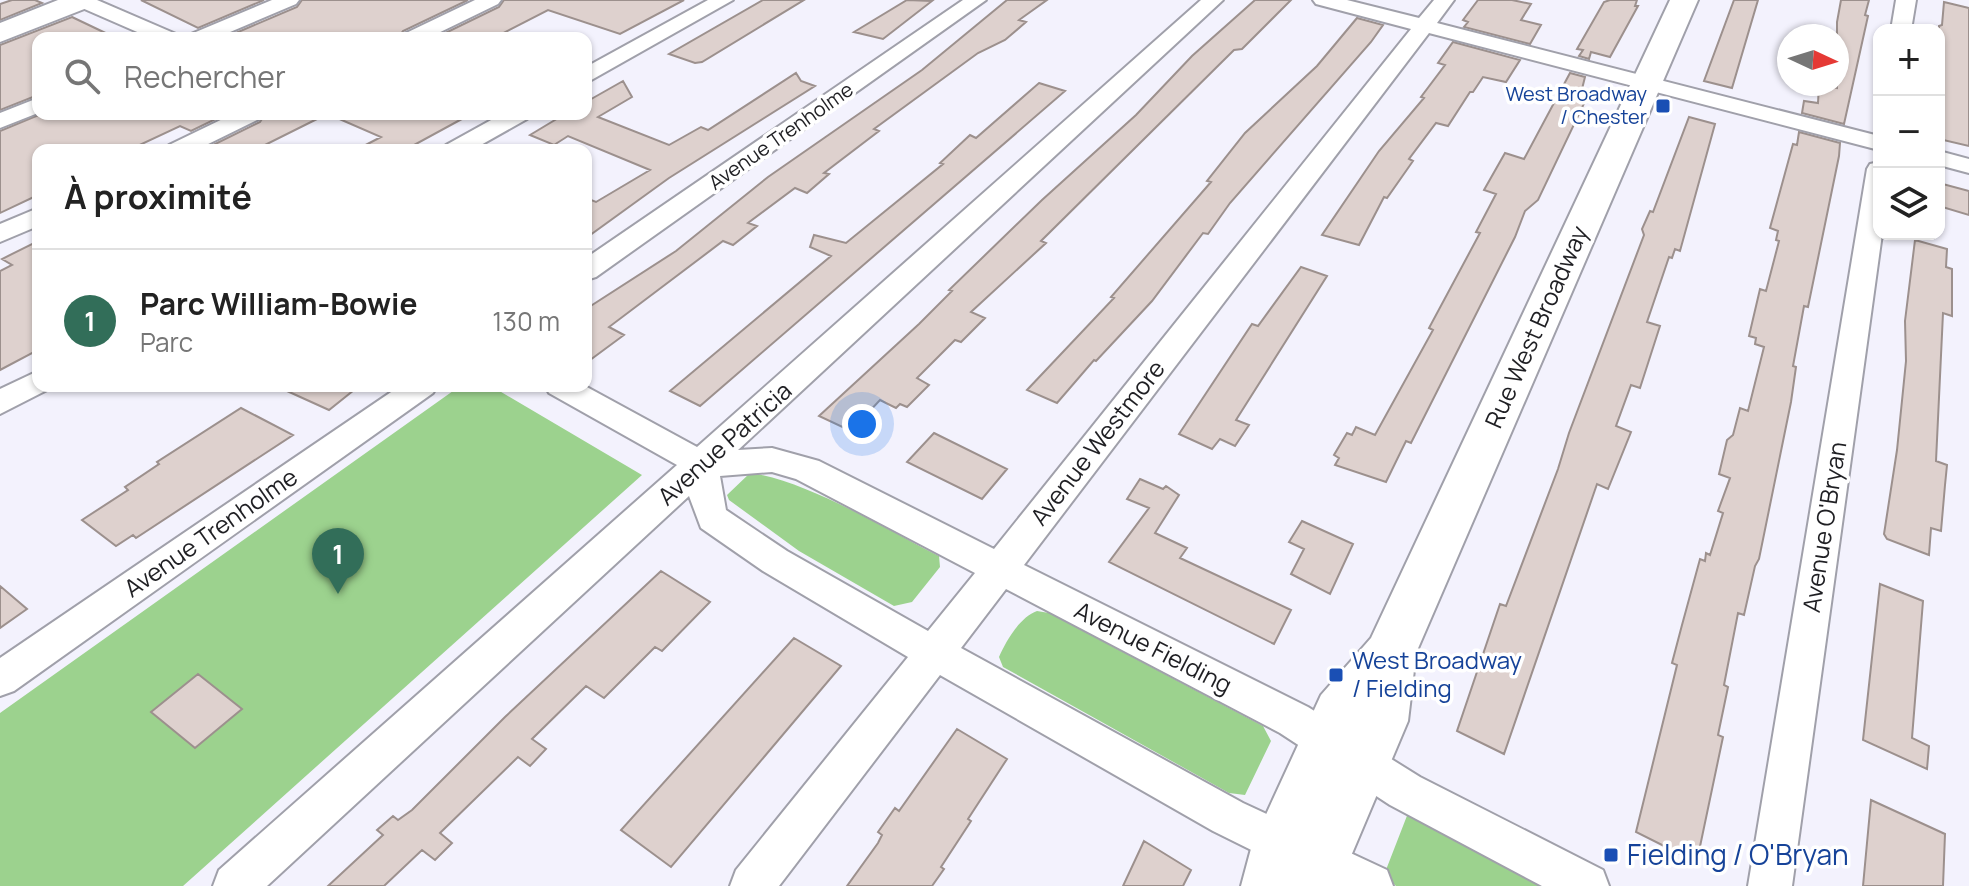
<!DOCTYPE html>
<html lang="fr">
<head>
<meta charset="utf-8">
<style>
  body { margin:0; font-family:Manrope,sans-serif; background:#f2f2f2; color:#222 }
  .controls { position:absolute; right:24px; top:24px; display:grid; overflow:hidden; border-radius:16px; box-shadow:0 2px 6px #0004 }
  .controls button { width:72px; height:72px; display:grid; place-items:center; padding:0; border:0; border-bottom:2px solid #e0e0e0; background:#fff; color:#222; font:40px sans-serif }
  .compass { position:absolute; left:1777px; top:24px; width:72px; height:72px; border-radius:50%; background:#fff; box-shadow:0 2px 6px #0004; rotate:94deg }
  .you { position:absolute; left:862px; top:424px; width:28px; height:28px; margin:-20px; border:6px solid #fff; border-radius:50%; background:#1a73e8; box-shadow:0 0 0 12px #1a73e833 }
  .badge { display:grid; place-items:center; width:52px; height:52px; border-radius:50%; background:#326e59; color:#fff; font-size:26px; font-weight:700 }
  .pin { position:absolute; translate:-50% -66px; filter:drop-shadow(0 2px 4px #0008) }
  .pin::after { content:''; position:absolute; top:42px; width:28px; height:24px; background:inherit; clip-path:polygon(0 0,100% 0,50% 100%) }
  .list { margin:0; padding:0; list-style:none }
  h2 { display:flex; justify-content:space-between; align-items:center; height:104px; margin:0; padding:0 32px; font-size:34px }
  h2 small { font-size:26px; font-weight:400; color:#767676 }
  .list li { display:grid; grid-template-columns:52px 1fr auto; gap:24px; align-items:center; box-sizing:border-box; height:144px; padding:0 32px; border-top:2px solid #e0e0e0 }
  .list b { display:block; font-size:30px; white-space:nowrap }
  .list p { margin:0; font-size:26px; white-space:nowrap; color:#767676 }
  .list em { font-size:26px; font-style:normal; color:#767676 }
  .icon { flex:none; width:44px; height:44px; fill:none; stroke:currentColor; stroke-width:2; stroke-linecap:round; stroke-linejoin:round }
  .map { position:relative; flex:none; width:1969px; height:886px; overflow:hidden }
  .search { position:absolute; background:#fff; box-shadow:0 2px 6px #0004; left:32px; top:32px; width:560px; height:88px; display:flex; align-items:center; gap:20px; box-sizing:border-box; padding:0 28px; border-radius:16px; color:#767676; font-size:30px }
  .panel { position:absolute; background:#fff; box-shadow:0 2px 6px #0004; left:32px; top:144px; width:560px; height:248px; border-radius:16px }
  .map>svg:first-child { display:block }
  .green { fill:#9cd28e }
  .building { fill:#ded1ce; stroke:#9c908d; stroke-width:2 }
  .lines { fill:none; stroke-linecap:round; stroke-linejoin:round }
  .street-casing { stroke:#a0a0aa; stroke-width:4 }
  .secondary-casing { stroke:#a0a0aa; stroke-width:4 }
  .street { fill:#fff; fill-rule:evenodd }
  .secondary { fill:#fff; fill-rule:evenodd }
  .transit-dot { fill:#1a4fb4; stroke:#fff; stroke-width:3 }
  .labels { text-anchor:middle; stroke-width:7; stroke-linejoin:round; paint-order:stroke }
  .far-transit-label { font-size:20px; fill:#164399; stroke:#fff; text-anchor:end }
  .far-street-label { font-size:20px; fill:#1f1f23; stroke:#fff }
  .street-label { font-size:24px; fill:#1f1f23; stroke:#fff }
  .transit-label { font-size:24px; fill:#164399; stroke:#fff; text-anchor:start }
  .near-transit-label { font-size:28px; fill:#164399; stroke:#fff; text-anchor:start }
</style>
</head>
<body>
<div class="map">
<svg width="1969" height="886" viewBox="0 0 1969 886">
  <rect width="100%" height="100%" fill="#f3f2fd"/>
  <path class="green" d="M460,386H491L642,475L183,886H0V713Z
    M750,473C804,480 883,527 933,553L939,556L940,567L912,602L894,606L799,551L729,500L727,495Z
    M1037,611L1049,613L1263,726L1271,741L1245,795L1229,793L1003,667L999,657C1006,641 1020,617 1037,611Z
    M1410,808L1564,886H1396L1384,875Z"/>
  <path class="building" d="M12,0H35L42,3L0,20V4Z
    M141,0H264L198,28Z
    M302,0H468L403,31L398,38H224L297,7Z
    M504,0H684L620,34L548,10L494,38H435L499,7Z
    M763,0H804L702,62L695,63L669,54Z
    M907,0L932,1L883,39L854,32Z
    M1007,0H1047L1019,20L1026,22L1005,40L978,53L874,129L879,131L824,173L829,174L807,193L795,188L748,223L757,226L733,245L723,241L609,327L624,335L586,363V309L676,251L768,177L922,70Z
    M1255,0H1291L1242,49L1234,50L1041,241L1046,243L971,312L985,318L961,342L955,340L917,378L929,385L907,407L900,404L896,408L880,400L851,431L819,416L919,324L952,291L949,290L1042,200L1136,115L1192,56Z
    M1478,0H1512L1531,4L1521,20L1541,25L1530,44L1464,27L1468,22L1463,20Z
    M1610,0H1637L1635,6H1638L1610,57L1591,52L1589,59L1579,56L1583,50L1577,49L1604,2Z
    M1734,0H1758L1732,88L1704,81Z
    M1841,0H1869L1865,15L1868,16L1844,124L1802,113L1804,101L1818,103L1819,84L1837,88V22Z
    M1944,2L1969,8V146L1939,139V26L1942,25Z
    M72,17L116,38H38V95L0,110V45Z
    M1357,18L1383,25L1371,42L1230,203L1208,234L1203,233L1152,301L1096,361L1094,360L1057,403L1027,390L1114,298L1111,297L1211,182L1207,181L1245,133L1317,66Z
    M1453,42L1520,60L1506,82L1483,77L1473,92H1470L1448,126L1436,123L1409,159L1413,161L1387,198L1384,197L1359,245L1322,235L1379,151L1424,98L1421,97L1445,65L1438,63Z
    M796,73L801,81L815,86L669,178L586,238V198L596,202L650,170L568,136L554,145L530,135L565,114H586V102L623,81L632,97L598,117L669,145L701,127L708,130Z
    M1570,73L1585,77L1582,89L1590,91L1538,200L1525,211L1515,237L1411,443L1406,441L1386,482L1335,465L1339,458L1334,455L1347,433L1352,435L1356,427L1375,435L1433,330L1429,328L1480,233L1476,232L1496,194L1484,190L1505,153L1524,159Z
    M1039,83L1065,91L700,406L670,391L831,256L810,247L814,235L846,243L943,164L940,163L970,135L976,138Z
    M41,114H226L191,131L180,126L129,150H38V195L0,213V131Z
    M265,114H327L255,150H227L215,144L260,122Z
    M328,114H471L405,150H356L381,137Z
    M1689,117L1715,124L1680,251L1675,249L1672,258L1669,257L1647,322L1660,326L1640,388L1631,385L1616,426L1631,432L1608,489L1597,484L1504,754L1457,731L1500,604L1506,606L1558,469L1569,433L1644,235L1642,229L1650,211L1653,212Z
    M1799,132L1840,143L1839,156L1808,307L1804,306L1793,366L1796,367L1791,402L1759,559L1755,566L1744,615L1738,613L1724,685L1728,687L1718,735L1723,737L1698,856L1694,854L1692,860L1636,832L1677,665L1672,663L1682,625L1700,559L1705,561L1706,553L1710,555L1723,513L1718,511L1730,478L1719,474L1727,440L1733,435L1740,408L1748,411L1764,347L1755,344L1756,338L1749,336L1760,289L1766,291L1779,241L1776,240L1778,231L1770,228L1793,144L1797,145Z
    M1939,183L1969,191V215L1939,206Z
    M1915,240L1947,249L1946,267L1952,269V316L1943,313L1936,461L1947,465L1945,485L1941,531L1931,528L1929,555L1887,539L1884,534L1897,450L1906,361L1905,321Z
    M38,241V350L0,370V271L12,265L2,259Z
    M1301,267L1327,276L1236,420L1249,425L1235,446L1220,439L1212,449L1179,434L1252,324L1258,326Z
    M276,386H359L329,410Z
    M241,408L293,435L136,538L133,535L116,546L82,520L128,490L125,487L159,464L157,462Z
    M934,433L1007,469L982,499L907,462Z
    M1140,479L1163,489L1166,486L1179,495L1155,533L1187,548L1180,558L1291,610L1274,644L1109,562L1149,508L1127,499Z
    M1302,521L1353,544L1330,594L1291,574L1304,549L1289,542Z
    M661,571L710,602L662,651L655,647L604,698L586,686L532,739L546,749L530,766L518,757L440,833L452,843L435,860L422,850L384,886H328L383,835L377,830L393,816L398,820L412,810L505,717Z
    M1880,584L1923,601L1912,738L1929,746L1927,769L1863,740Z
    M0,586L27,609L0,628Z
    M794,638L841,666L671,867L621,830Z
    M198,674L242,709L195,748L151,712Z
    M957,729L1007,759L968,819L971,821L941,867L944,869L932,886H847L878,843L882,835L878,832L895,808L899,811Z
    M1871,800L1945,834L1943,886H1863Z
    M1144,841L1191,870L1183,886H1123Z"/>
  <g class="lines">
    <g class="street-casing">
      <path id="street" d="M70,0H97L176,34L179,38H151L73,4Z
        M272,0H299L296,4L216,38H188L191,34Z
        M475,0H501L498,4L428,38H401L404,34Z
        M708,0H733L586,83V67Z
        M963,0H986L596,277L586,280V258Z
        M1201,0H1223L738,450L772,448L819,461L994,549L1411,29L1316,4L1313,0H1347L1419,18L1434,0H1454L1437,23L1879,136V150L1429,33L1024,565L1308,707L1420,777L1603,870L1609,886H1542L1390,805L1280,733L1006,589L961,648L1243,803L1387,870L1393,886H1324L1213,831L940,675L779,886H730L736,870L908,657L763,571L701,528L689,496L267,886H213L219,870L677,465L549,393L545,386H585L697,447ZM772,472L796,479L975,573L928,631L787,551L726,510L720,476Z
        M1896,0H1916L1911,30H1891Z
        M38,98V113L0,128V113Z
        M233,114H262L259,119L196,150H165L169,145Z
        M502,114H530L527,119L472,150H442L446,145Z
        M1939,151L1969,159V173L1939,165Z
        M1879,162V234H1882L1792,886H1748L1867,169L1870,164Z
        M38,208V226L0,242V224Z
        M38,371V386H51L49,389L0,414V389Z
        M400,386H437L433,393L14,691L0,696V658Z"/>
    </g>
    <g class="secondary-casing">
      <path id="secondary" d="M58,0H96L92,6L0,42V23Z
        M1670,0H1698L1416,653L1408,721L1340,882L1337,886H1241L1252,845L1321,695L1371,638Z"/>
    </g>
    <use href="#street" class="street"/>
    <use href="#secondary" class="secondary"/>
  </g>
  <g class="transit-dot">
    <rect x="1655" y="98" width="16" height="16" rx="4"/>
    <rect x="1328" y="667" width="16" height="16" rx="4"/>
    <rect x="1603" y="847" width="16" height="16" rx="4"/>
  </g>
  <g class="labels">
    <g class="far-transit-label">
      <text x="1647" y="101">West Broadway<tspan x="1647" dy="23">/ Chester</tspan></text>
    </g>
    <g class="far-street-label">
      <text transform="translate(781 136) rotate(-35)" y="7">Avenue Trenholme</text>
    </g>
    <g class="street-label">
      <text transform="translate(1537 327) rotate(-66)" y="8">Rue West Broadway</text>
      <text transform="translate(1098 443) rotate(-52)" y="8">Avenue Westmore</text>
      <text transform="translate(725 444) rotate(-42)" y="8">Avenue Patricia</text>
      <text transform="translate(1825 527) rotate(-81)" y="8">Avenue O'Bryan</text>
      <text transform="translate(211 533) rotate(-35)" y="8">Avenue Trenholme</text>
      <text transform="translate(1153 648) rotate(27)" y="8">Avenue Fielding</text>
    </g>
    <g class="transit-label">
      <text x="1352" y="669">West Broadway<tspan x="1352" dy="28">/ Fielding</tspan></text>
    </g>
    <g class="near-transit-label">
      <text x="1627" y="865">Fielding / O'Bryan</text>
    </g>
  </g>
</svg>
<div class="controls">
<button>+</button>
<button>−</button>
<button><svg class="icon" aria-label="layers" viewBox="0 0 24 24"><path d="M12 4l9 5-9 5-9-5zM3 14l9 5 9-5"/></svg></button>
</div>
<svg class="compass" viewBox="-18 -18 36 36"><path d="M0-13l5 13h-10z" fill="#e53935"/><path d="M0 13l5-13h-10z" fill="#767676"/></svg>
<div class="you"></div>
<div class="pin badge" style="left:338px;top:594px">1</div>
<div class="search"><svg class="icon" aria-label="search" viewBox="0 0 24 24"><circle cx="10" cy="10" r="6"/><path d="M15 15l6 6"/></svg>Rechercher</div>
<section class="panel">
<h2>À proximité<small></small></h2>
<ul class="list">
<li><span class="badge">1</span><div><b>Parc William-Bowie</b><p>Parc</p></div><em>130 m</em></li>
</ul>
</section>
</div>
</body>
</html>
